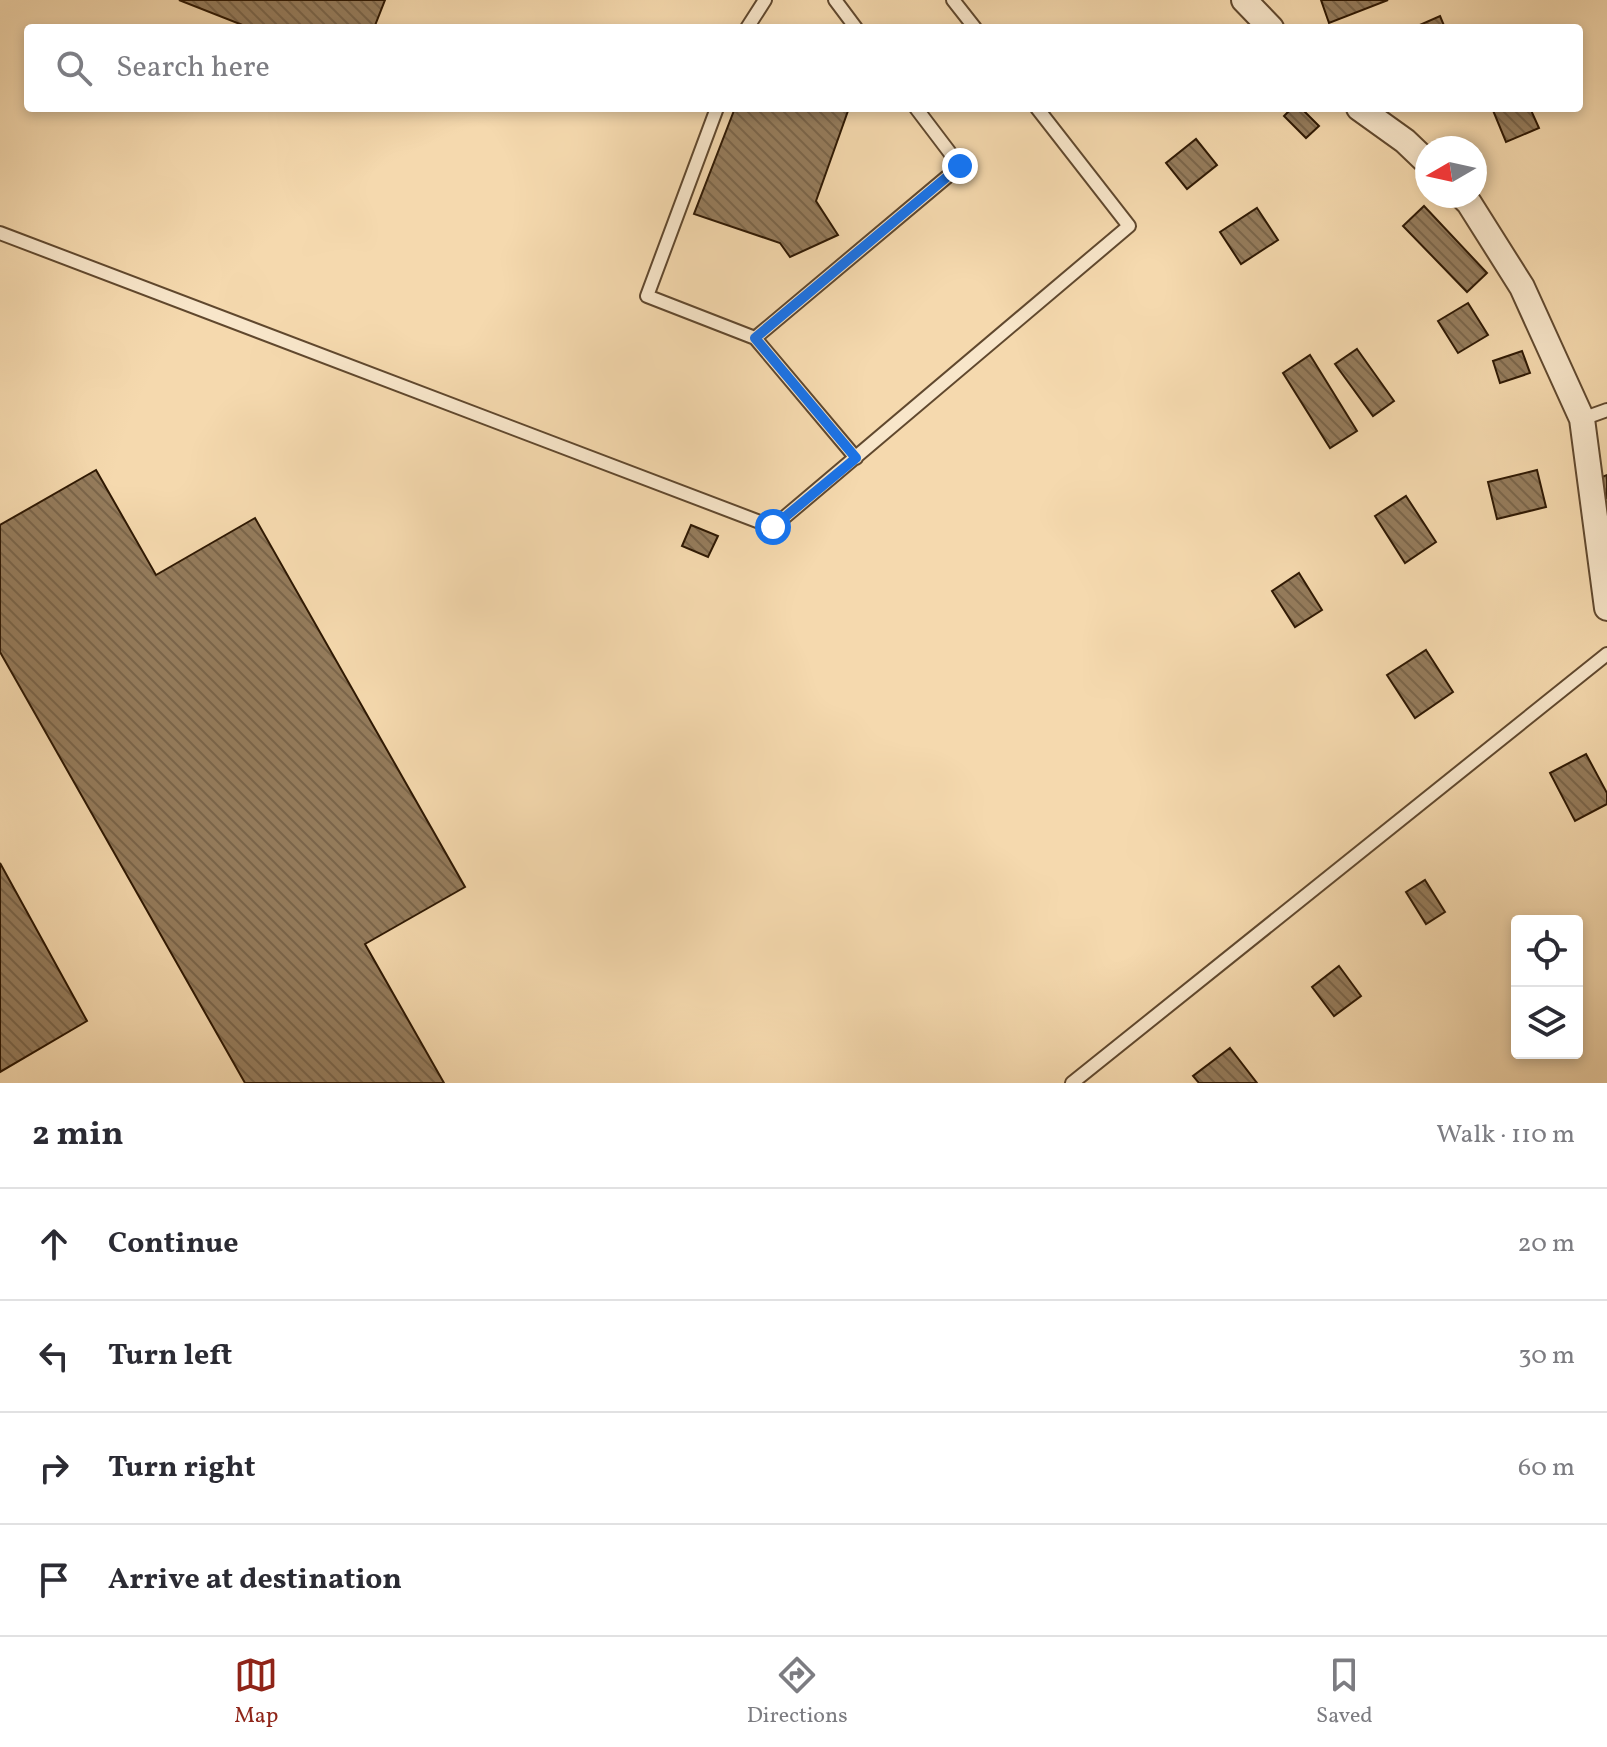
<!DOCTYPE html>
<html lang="en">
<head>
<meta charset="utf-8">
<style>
  body { margin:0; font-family:Vollkorn,serif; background:#f2f2f3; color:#2b2b33 }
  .controls { position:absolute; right:24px; bottom:24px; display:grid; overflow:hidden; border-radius:8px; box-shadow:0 4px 12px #0003 }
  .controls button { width:72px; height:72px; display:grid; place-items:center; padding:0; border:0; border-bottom:2px solid #e1e1e2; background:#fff; color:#2b2b33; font:40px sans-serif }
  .compass { position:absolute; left:1415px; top:136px; width:72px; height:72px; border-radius:50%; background:#fff; box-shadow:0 4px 12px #0003; rotate:261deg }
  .stop { position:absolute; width:24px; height:24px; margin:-18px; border:6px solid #1a73e8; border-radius:50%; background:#fff }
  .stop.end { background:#1a73e8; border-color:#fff; box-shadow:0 2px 8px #0008 }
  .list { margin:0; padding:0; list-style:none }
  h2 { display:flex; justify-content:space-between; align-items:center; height:104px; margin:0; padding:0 32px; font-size:34px }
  h2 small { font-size:26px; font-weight:400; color:#7c7c81 }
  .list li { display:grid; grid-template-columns:52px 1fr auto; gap:24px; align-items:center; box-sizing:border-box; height:112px; padding:0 32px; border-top:2px solid #e1e1e2 }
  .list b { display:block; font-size:30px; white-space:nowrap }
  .list em { font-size:26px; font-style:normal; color:#7c7c81 }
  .icon { flex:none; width:44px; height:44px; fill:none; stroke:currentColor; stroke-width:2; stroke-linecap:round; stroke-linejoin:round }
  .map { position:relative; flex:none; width:1607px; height:1083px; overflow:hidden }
  .search { position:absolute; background:#fff; box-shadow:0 4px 12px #0003; left:24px; right:24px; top:24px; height:88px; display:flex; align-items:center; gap:20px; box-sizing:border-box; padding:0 28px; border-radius:8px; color:#7c7c81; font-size:30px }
  .sheet { height:552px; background:#fff }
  nav { display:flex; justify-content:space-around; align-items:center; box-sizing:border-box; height:112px; border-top:2px solid #e1e1e2; background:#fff; font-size:22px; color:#7c7c81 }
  nav a { display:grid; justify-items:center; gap:4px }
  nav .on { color:#8f2418 }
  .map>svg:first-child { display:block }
  .building { fill:url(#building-back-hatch); stroke:#2e1803; stroke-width:2 }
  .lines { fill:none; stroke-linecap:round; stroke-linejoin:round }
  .lane-casing { stroke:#60482e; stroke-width:16 }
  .street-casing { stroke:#60482e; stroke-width:28 }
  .lane { stroke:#f8e6ca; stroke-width:12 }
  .street { stroke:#f8e6ca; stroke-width:24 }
  .route { stroke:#1a73e8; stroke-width:10 }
</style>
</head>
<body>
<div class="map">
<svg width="1607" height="1083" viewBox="0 0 1607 1083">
  <defs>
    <pattern id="building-back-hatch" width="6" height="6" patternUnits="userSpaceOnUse" patternTransform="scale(2)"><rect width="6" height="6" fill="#957c5c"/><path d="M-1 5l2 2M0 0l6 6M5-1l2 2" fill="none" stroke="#7a654a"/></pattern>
  </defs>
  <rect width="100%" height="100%" fill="#f5d9ae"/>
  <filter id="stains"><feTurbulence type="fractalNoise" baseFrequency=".0025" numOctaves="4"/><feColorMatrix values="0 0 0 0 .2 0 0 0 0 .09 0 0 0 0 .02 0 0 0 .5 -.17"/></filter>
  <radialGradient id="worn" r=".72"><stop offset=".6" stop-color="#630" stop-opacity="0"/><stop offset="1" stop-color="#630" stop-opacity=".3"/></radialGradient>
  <path class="building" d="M179,0H385L374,28H250Z
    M1321,0H1388L1329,23Z
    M1440,16L1445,28H1413Z
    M735,108H849L816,201L838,235L790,257L780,243L694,214Z
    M1292,108H1301L1319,126L1306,138L1284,116Z
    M1492,108H1530L1539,128L1506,142Z
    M1196,139L1217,165L1187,189L1166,163Z
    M1424,206L1487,273L1467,292L1403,226Z
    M1257,208L1278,240L1241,264L1220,232Z
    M1468,303L1488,335L1458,353L1438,321Z
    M1357,349L1394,401L1373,416L1335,364Z
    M1522,351L1530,373L1500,383L1493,361Z
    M1310,355L1357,431L1330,448L1283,373Z
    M96,470L156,575L255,518L465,887L365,944L444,1083H245L0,652V525Z
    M1537,470L1546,507L1497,519L1488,482Z
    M1607,475V499L1599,478Z
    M1406,496L1436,542L1405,563L1375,516Z
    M691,525L718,536L708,557L682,546Z
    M1299,573L1322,610L1295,627L1272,591Z
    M1426,650L1453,692L1415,718L1387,675Z
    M1586,754L1607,793V804L1575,821L1550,773Z
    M0,863L87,1021L0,1072Z
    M1425,880L1445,912L1426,924L1406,892Z
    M1339,966L1361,996L1334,1016L1312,987Z
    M1230,1048L1257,1083H1199L1193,1076Z"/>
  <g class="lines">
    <g class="lane-casing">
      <path id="lane" d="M835,0L856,28
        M953,0L975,28
        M747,28L765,0
        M717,108L647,296L755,338
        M0,233L773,527L1129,226L1037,108
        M1582,419L1607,410
        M856,458L755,338L960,166L916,108
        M1072,1083L1607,654"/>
    </g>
    <g class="street-casing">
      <path id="street" d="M1244,0L1271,28
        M1359,108L1405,141L1427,162
        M1462,196L1469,203L1522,287L1582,419L1607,608"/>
    </g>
    <use href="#lane" class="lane"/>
    <use href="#street" class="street"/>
  </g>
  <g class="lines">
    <path class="route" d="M773,527L856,458L755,338L960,166"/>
  </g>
  <rect width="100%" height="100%" filter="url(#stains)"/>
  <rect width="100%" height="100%" fill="url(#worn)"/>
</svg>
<div class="controls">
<button><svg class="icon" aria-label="locate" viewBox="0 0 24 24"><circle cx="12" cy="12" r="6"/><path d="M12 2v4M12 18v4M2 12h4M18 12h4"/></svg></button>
<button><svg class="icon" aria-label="layers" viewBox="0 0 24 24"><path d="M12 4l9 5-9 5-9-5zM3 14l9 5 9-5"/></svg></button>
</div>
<svg class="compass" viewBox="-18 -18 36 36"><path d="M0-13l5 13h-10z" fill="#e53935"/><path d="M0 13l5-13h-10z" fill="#7c7c81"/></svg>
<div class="stop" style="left:773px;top:527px"></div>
<div class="stop end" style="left:960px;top:166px"></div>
<div class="search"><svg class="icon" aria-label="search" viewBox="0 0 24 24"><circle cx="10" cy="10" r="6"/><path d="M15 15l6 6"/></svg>Search here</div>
</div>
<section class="sheet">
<h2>2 min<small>Walk · 110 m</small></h2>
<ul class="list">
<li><svg class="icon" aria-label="ahead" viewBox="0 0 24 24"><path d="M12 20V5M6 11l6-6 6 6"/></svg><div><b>Continue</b></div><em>20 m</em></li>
<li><svg class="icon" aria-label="left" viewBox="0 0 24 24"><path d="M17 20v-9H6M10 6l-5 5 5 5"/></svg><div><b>Turn left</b></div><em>30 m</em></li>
<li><svg class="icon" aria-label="right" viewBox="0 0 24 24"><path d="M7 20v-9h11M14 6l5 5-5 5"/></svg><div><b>Turn right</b></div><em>60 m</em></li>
<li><svg class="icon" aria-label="arrive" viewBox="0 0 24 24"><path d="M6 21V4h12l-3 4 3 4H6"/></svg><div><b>Arrive at destination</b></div></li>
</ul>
</section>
<nav>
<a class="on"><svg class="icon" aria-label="map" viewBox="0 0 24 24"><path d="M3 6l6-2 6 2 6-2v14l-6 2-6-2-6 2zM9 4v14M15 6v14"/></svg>Map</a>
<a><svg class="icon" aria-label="directions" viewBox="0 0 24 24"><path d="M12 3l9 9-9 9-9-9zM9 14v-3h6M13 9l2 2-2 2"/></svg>Directions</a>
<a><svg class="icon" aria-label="saved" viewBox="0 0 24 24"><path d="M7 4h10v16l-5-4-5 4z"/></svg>Saved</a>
</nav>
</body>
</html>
